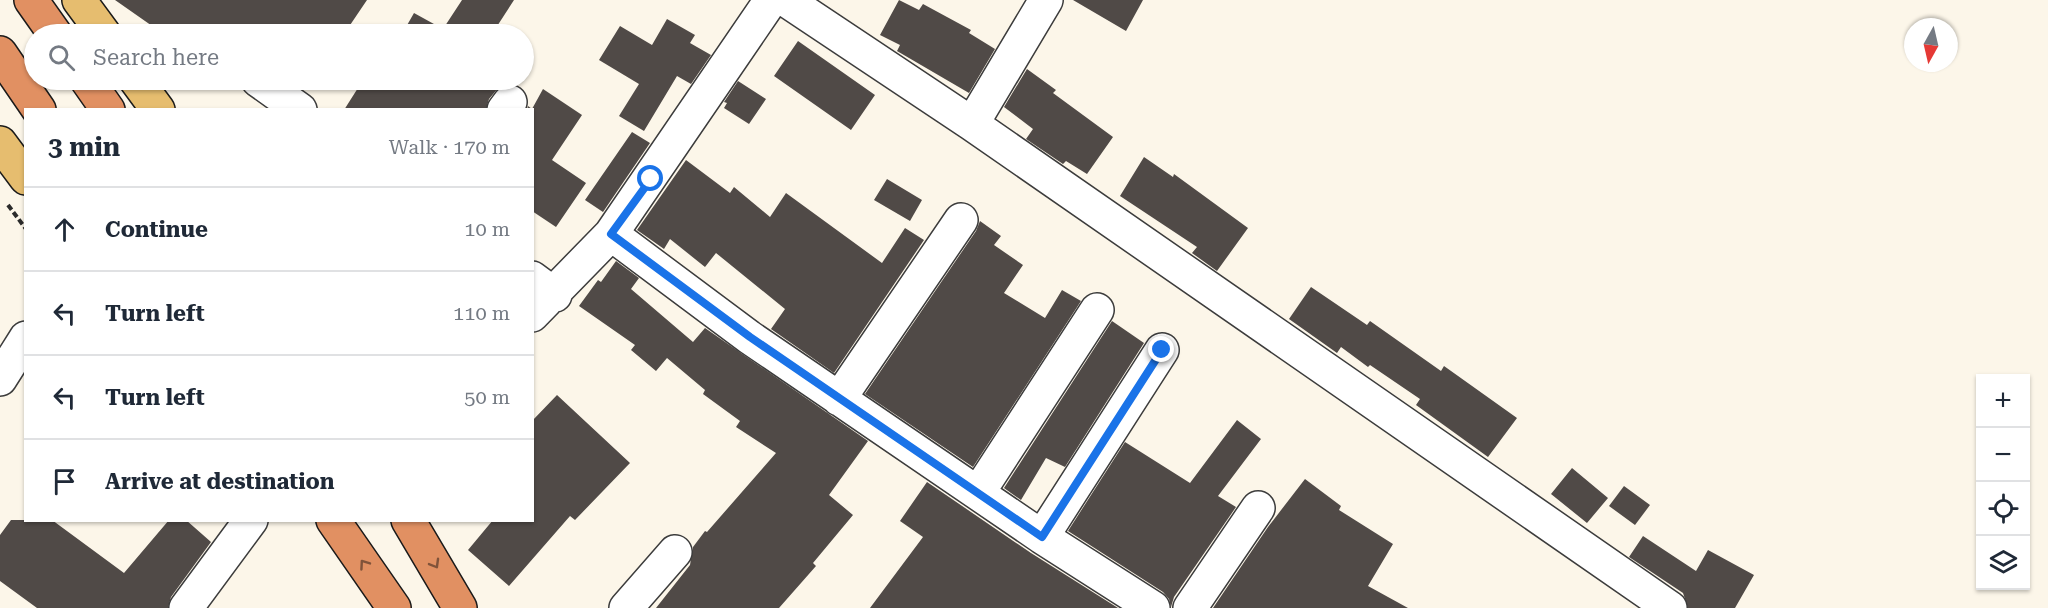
<!DOCTYPE html>
<html lang="en">
<head>
<meta charset="utf-8">
<style>
  body { margin:0; font-family:"Roboto Serif",serif; background:#f6f6f7; color:#1f2937 }
  .controls { position:absolute; right:18px; bottom:18px; display:grid; overflow:hidden; border-radius:0px; box-shadow:0 2px 4px #0004 }
  .controls button { width:54px; height:54px; display:grid; place-items:center; padding:0; border:0; border-bottom:2px solid #e0e1e3; background:#fff; color:#1f2937; font:30px sans-serif }
  .compass { position:absolute; left:1904px; top:18px; width:54px; height:54px; border-radius:50%; background:#fff; box-shadow:0 2px 4px #0004; rotate:188deg }
  .stop { position:absolute; width:18px; height:18px; margin:-14px; border:4px solid #1a73e8; border-radius:50%; background:#fff }
  .stop.end { background:#1a73e8; border-color:#fff; box-shadow:0 2px 6px #0008 }
  .list { margin:0; padding:0; list-style:none }
  h2 { display:flex; justify-content:space-between; align-items:center; height:78px; margin:0; padding:0 24px; font-size:26px }
  h2 small { font-size:20px; font-weight:400; color:#747a83 }
  .list li { display:grid; grid-template-columns:39px 1fr auto; gap:18px; align-items:center; box-sizing:border-box; height:84px; padding:0 24px; border-top:2px solid #e0e1e3 }
  .list b { display:block; font-size:22px; white-space:nowrap }
  .list em { font-size:20px; font-style:normal; color:#747a83 }
  .icon { flex:none; width:33px; height:33px; fill:none; stroke:currentColor; stroke-width:2; stroke-linecap:round; stroke-linejoin:round }
  .map { position:relative; flex:none; width:2048px; height:608px; overflow:hidden }
  .search { position:absolute; background:#fff; box-shadow:0 2px 4px #0004; left:24px; top:24px; width:510px; height:66px; display:flex; align-items:center; gap:15px; box-sizing:border-box; padding:0 21px; border-radius:33px; color:#747a83; font-size:22px }
  .panel { position:absolute; background:#fff; box-shadow:0 2px 4px #0004; left:24px; top:108px; width:510px; height:414px; border-radius:0px }
  .map>svg:first-child { display:block }
  .building { fill:#504a47 }
  .lines { fill:none; stroke-linecap:round; stroke-linejoin:round }
  .street-casing { stroke:#3c3c3c; stroke-width:36 }
  .primary-casing { stroke:#1a1a1a; stroke-width:36 }
  .highway-casing { stroke:#1a1a1a; stroke-width:36 }
  .path { stroke:#2b2b2b; stroke-width:4; stroke-dasharray:6 3; stroke-linecap:butt }
  .street { stroke:#fff; stroke-width:33 }
  .primary { stroke:#e6bd6f; stroke-width:33 }
  .highway { stroke:#e19062; stroke-width:33 }
  .oneway { stroke:#80533a }
  .route { stroke:#1a73e8; stroke-width:8 }
</style>
</head>
<body>
<div class="map">
<svg width="2048" height="608" viewBox="0 0 2048 608">
  <rect width="100%" height="100%" fill="#fcf6e9"/>
  <path class="building" d="M115,0H367L344,34H150L155,28Z
    M462,0H514L492,34H402L414,13L443,29Z
    M899,0L919,10L923,4L971,30L969,33L995,49L969,93L897,51L900,45L880,35Z
    M1073,0H1143L1126,31Z
    M667,19L695,35L690,43L711,55L691,84L677,76L644,131L619,116L639,84L599,60L620,26L652,45Z
    M798,41L875,95L851,130L774,76Z
    M1027,69L1056,90L1053,93L1113,137L1087,174L1066,161L1063,164L1026,139L1033,129L1004,107Z
    M159,80H175L167,88Z
    M363,80H488L499,87L489,99L486,110H344Z
    M738,81L766,99L749,124L724,108L727,103L724,102Z
    M543,89L582,115L552,160L586,183L556,227L532,211V110H527L528,106L532,109Z
    M632,132L650,143L603,212L585,200Z
    M1144,157L1173,177L1174,174L1248,228L1217,271L1192,253L1197,247L1120,196Z
    M686,160L730,193L734,187L770,217L786,193L882,263L905,228L924,240L834,373L771,329L785,309L716,253L705,267L670,239L664,249L637,230Z
    M887,179L922,200L910,221L874,200Z
    M980,221L1001,236L994,245L1023,265L1004,293L1045,318L1062,290L1081,301L973,467L865,394L976,231Z
    M616,261L639,278L631,289L693,342L705,328L868,441L829,495L853,515L813,563L816,566L779,608H656L690,565L693,547L705,531L707,532L776,453L736,427L740,421L703,394L705,390L667,358L656,371L631,350L635,345L579,306L598,280L601,282Z
    M1311,287L1367,325L1370,321L1441,371L1444,366L1517,418L1488,457L1416,405L1420,399L1370,365L1368,367L1341,347L1337,353L1289,319Z
    M1112,321L1144,343L1065,467L1046,458L1021,500L1004,488Z
    M557,395L630,463L575,520L570,516L509,586L468,550L493,520H532V421Z
    M1237,420L1261,439L1218,496L1236,507L1174,597L1171,607L1169,599L1163,592L1068,531L1125,442L1190,483Z
    M1572,468L1608,498L1587,523L1551,494Z
    M1305,479L1341,506L1339,510L1393,544L1368,586L1408,608H1213L1268,527Z
    M927,482L1031,553L1118,608H870L923,537L900,521Z
    M1624,486L1650,505L1635,525L1609,506Z
    M11,520H52L124,573L169,520H186L211,542L171,597L168,608H37L0,581V535Z
    M1643,536L1696,571L1708,550L1754,575L1735,608H1688L1683,593L1629,557Z"/>
  <g class="lines">
    <g class="street-casing">
      <path id="street" d="M786,0L972,124L1670,608
        M258,80L300,110
        M504,110L510,102
        M972,124L1046,0
        M611,234L749,337L1042,537L1153,608
        M532,278L555,295
        M532,315L611,234L771,0
        M0,379L26,338
        M839,399L961,220
        M978,493L1097,310
        M1042,537L1162,350
        M186,608L251,520
        M626,608L675,552
        M1190,608L1258,508"/>
    </g>
    <g class="primary-casing">
      <path id="primary" d="M79,0L104,34
        M136,80L158,110
        M0,143L26,178"/>
    </g>
    <g class="highway-casing">
      <path id="highway" d="M31,0L55,34
        M0,53L39,110
        M87,80L108,110
        M333,520L394,608
        M408,520L460,608"/>
    </g>
    <path class="path" d="M8,205L26,229"/>
    <use href="#street" class="street"/>
    <use href="#primary" class="primary"/>
    <use href="#highway" class="highway"/>
  </g>
  <defs><path id="oneway-chevron" d="M-2-3.5L2.5 0L-2 3.5" fill="none" stroke-width="1.6" stroke-linecap="round" stroke-linejoin="round" transform="scale(1.5)"/></defs>
  <g class="oneway">
    <use href="#oneway-chevron" transform="translate(364 564) rotate(-125)"/>
    <use href="#oneway-chevron" transform="translate(435 564) rotate(60)"/>
  </g>
  <g class="lines">
    <path class="route" d="M651,179L611,234L750,337L1042,537L1162,350"/>
  </g>
</svg>
<div class="controls">
<button>+</button>
<button>−</button>
<button><svg class="icon" aria-label="locate" viewBox="0 0 24 24"><circle cx="12" cy="12" r="6"/><path d="M12 2v4M12 18v4M2 12h4M18 12h4"/></svg></button>
<button><svg class="icon" aria-label="layers" viewBox="0 0 24 24"><path d="M12 4l9 5-9 5-9-5zM3 14l9 5 9-5"/></svg></button>
</div>
<svg class="compass" viewBox="-18 -18 36 36"><path d="M0-13l5 13h-10z" fill="#e53935"/><path d="M0 13l5-13h-10z" fill="#747a83"/></svg>
<div class="stop" style="left:651px;top:179px"></div>
<div class="stop end" style="left:1162px;top:350px"></div>
<div class="search"><svg class="icon" aria-label="search" viewBox="0 0 24 24"><circle cx="10" cy="10" r="6"/><path d="M15 15l6 6"/></svg>Search here</div>
<section class="panel">
<h2>3 min<small>Walk · 170 m</small></h2>
<ul class="list">
<li><svg class="icon" aria-label="ahead" viewBox="0 0 24 24"><path d="M12 20V5M6 11l6-6 6 6"/></svg><div><b>Continue</b></div><em>10 m</em></li>
<li><svg class="icon" aria-label="left" viewBox="0 0 24 24"><path d="M17 20v-9H6M10 6l-5 5 5 5"/></svg><div><b>Turn left</b></div><em>110 m</em></li>
<li><svg class="icon" aria-label="left" viewBox="0 0 24 24"><path d="M17 20v-9H6M10 6l-5 5 5 5"/></svg><div><b>Turn left</b></div><em>50 m</em></li>
<li><svg class="icon" aria-label="arrive" viewBox="0 0 24 24"><path d="M6 21V4h12l-3 4 3 4H6"/></svg><div><b>Arrive at destination</b></div></li>
</ul>
</section>
</div>
</body>
</html>
